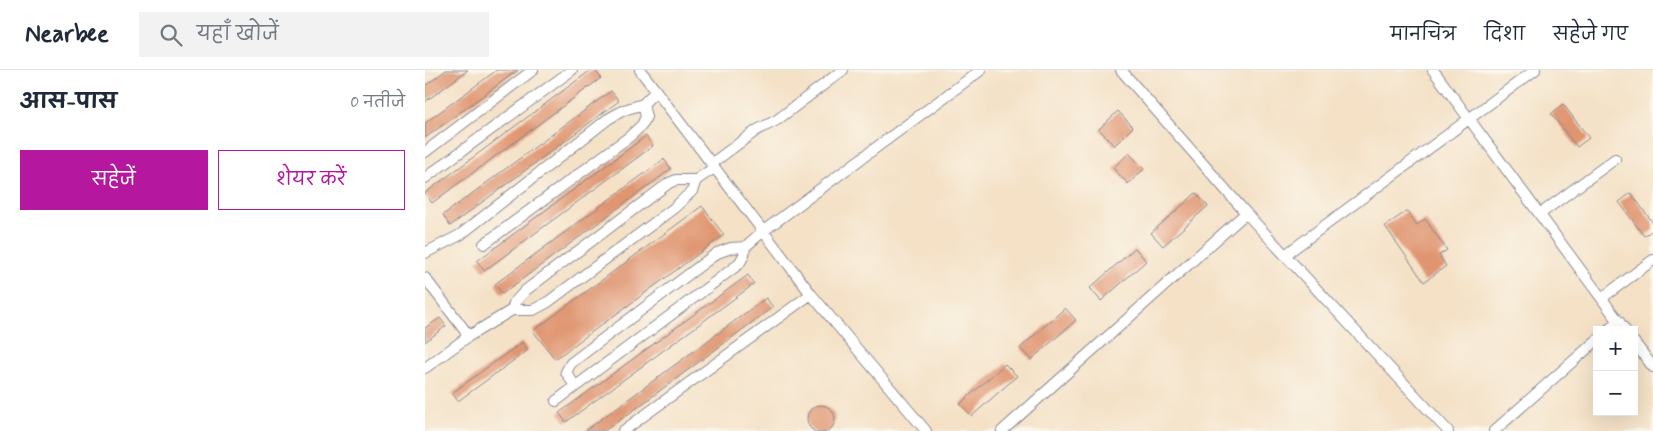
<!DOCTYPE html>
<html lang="hi">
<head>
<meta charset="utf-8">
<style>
  body { margin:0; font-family:Mynerve,"Playpen Sans Deva",sans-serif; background:#f2f2f3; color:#1f2937 }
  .controls { position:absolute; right:15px; bottom:15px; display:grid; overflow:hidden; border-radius:0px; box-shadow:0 5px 20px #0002 }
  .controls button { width:45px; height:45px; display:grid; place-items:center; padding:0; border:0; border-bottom:1px solid #e0e1e3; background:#fff; color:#1f2937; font:25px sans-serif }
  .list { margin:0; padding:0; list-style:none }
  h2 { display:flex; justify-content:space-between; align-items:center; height:65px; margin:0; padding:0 20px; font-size:21px }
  h2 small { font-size:16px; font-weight:400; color:#747a83 }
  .actions { display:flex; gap:10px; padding:15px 20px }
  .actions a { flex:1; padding:11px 0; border:1px solid #b5179e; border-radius:0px; text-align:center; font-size:18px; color:#b5179e }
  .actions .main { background:#b5179e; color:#fff }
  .icon { flex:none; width:28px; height:28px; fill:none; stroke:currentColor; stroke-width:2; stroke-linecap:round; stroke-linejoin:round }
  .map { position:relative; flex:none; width:1228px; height:361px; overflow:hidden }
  header { display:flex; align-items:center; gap:30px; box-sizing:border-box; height:70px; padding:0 25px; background:#fff; border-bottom:1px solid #e0e1e3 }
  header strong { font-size:24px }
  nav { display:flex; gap:28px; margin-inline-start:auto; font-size:18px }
  .search { width:350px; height:45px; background:#f2f2f3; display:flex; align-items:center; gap:12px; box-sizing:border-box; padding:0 18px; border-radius:0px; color:#747a83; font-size:19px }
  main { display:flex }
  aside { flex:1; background:#fff }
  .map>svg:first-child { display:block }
  .building { fill:#e09571 }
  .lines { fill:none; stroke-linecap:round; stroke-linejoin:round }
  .street-casing { stroke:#888892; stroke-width:12 }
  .street { stroke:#fff; stroke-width:10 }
</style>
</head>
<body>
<header>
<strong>Nearbee</strong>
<div class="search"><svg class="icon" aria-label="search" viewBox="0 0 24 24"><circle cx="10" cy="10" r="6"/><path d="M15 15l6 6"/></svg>यहाँ खोजें</div>
<nav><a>मानचित्र</a><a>दिशा</a><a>सहेजे गए</a></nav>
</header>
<main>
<aside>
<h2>आस-पास<small>0 नतीजे</small></h2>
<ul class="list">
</ul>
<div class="actions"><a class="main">सहेजें</a><a>शेयर करें</a></div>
</aside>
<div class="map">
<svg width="1228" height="361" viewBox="0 0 1228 361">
  <rect width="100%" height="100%" fill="#fbf7ec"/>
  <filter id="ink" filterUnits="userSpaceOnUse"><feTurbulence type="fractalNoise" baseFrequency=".02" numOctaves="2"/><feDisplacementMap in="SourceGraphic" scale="10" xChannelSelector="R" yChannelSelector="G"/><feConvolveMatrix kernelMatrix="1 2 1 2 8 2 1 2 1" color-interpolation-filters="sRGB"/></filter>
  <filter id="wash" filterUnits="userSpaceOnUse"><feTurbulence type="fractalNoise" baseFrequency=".0096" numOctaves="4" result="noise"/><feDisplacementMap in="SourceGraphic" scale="20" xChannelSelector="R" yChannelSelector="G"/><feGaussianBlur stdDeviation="1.12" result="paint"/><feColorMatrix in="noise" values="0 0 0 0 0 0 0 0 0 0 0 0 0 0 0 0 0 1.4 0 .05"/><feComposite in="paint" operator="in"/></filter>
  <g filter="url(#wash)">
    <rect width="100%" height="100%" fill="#f4e1c6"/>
    <g id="blocks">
      <path class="building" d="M21,0H43L0,32V16Z
        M72,0H93L0,68V53Z
        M166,0H170L176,8L7,133L0,123Z
        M186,21L194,31L25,156L18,145Z
        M1138,34L1164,68L1152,77L1126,44Z
        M693,41L708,57L689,76L674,59Z
        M221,66L228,76L59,201L52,191Z
        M704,83L719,99L703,114L688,98Z
        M239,89L246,99L77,224L70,214Z
        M771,123L783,136L738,176L726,163Z
        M1206,123L1228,153V160L1219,166L1194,132Z
        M277,136L299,165L130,289L108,261Z
        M982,141L992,155L1000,149L1022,180L1014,185L1021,196L999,212L960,156Z
        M710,178L721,191L676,231L665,218Z
        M323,205L329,214L141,352L134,343Z
        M341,228L348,237L202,345L179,361H160Z
        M640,238L651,250L606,290L595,278Z
        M15,248L21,256L0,272V258Z
        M97,272L103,280L33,331L27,323Z
        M580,294L592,306L547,346L535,334Z
        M382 349a14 14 0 1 1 28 0a14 14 0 1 1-28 0Z"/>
    </g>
  </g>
  <g filter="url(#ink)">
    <use href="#blocks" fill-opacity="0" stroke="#888892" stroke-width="1"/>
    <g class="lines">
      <g class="street-casing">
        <path id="street" d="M215,0L386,224L501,361
          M696,0L821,143L1023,361
          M1008,0L1200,260
          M0,82L108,0
          M286,94L332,60L352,50L418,0
          M0,108L147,0
          M1115,144L1190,89
          M59,174L204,67L217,55L221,47L218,34
          M0,183L35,165L183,49L199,40L218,34L231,21
          M860,185L1110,0
          M0,208L44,266
          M1177,228L1228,190
          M87,240L89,233L101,220L244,113L251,110H271
          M1183,260L1194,251
          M1209,272L1228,297
          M0,298L44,266L87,240H108L123,232L249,138L267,121L271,110L289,98
          M150,316L141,302L146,293L292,183L306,178L320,177
          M131,331L314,194L319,185L320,177L337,162L556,0
          M198,361L386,224
          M577,361L821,143
          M1069,361L1172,270"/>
      </g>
      <use href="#street" class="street"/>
    </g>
  </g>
</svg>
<div class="controls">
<button>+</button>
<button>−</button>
</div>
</div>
</main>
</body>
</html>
